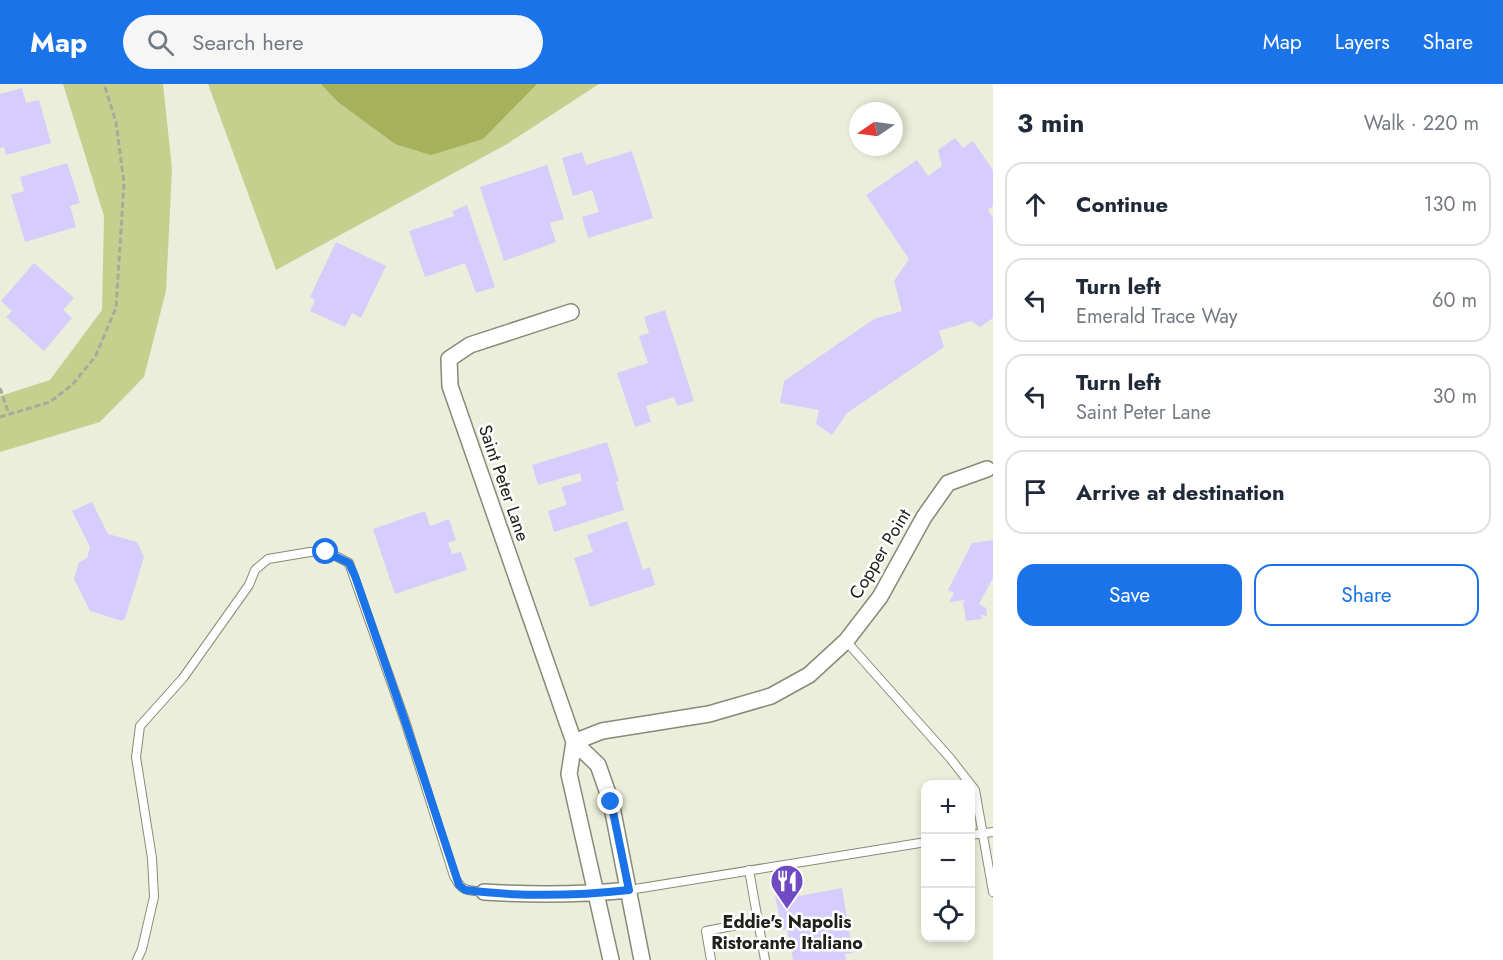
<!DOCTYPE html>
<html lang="en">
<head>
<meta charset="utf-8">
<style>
  body { margin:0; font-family:Jost,sans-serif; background:#f6f6f7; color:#1f2937 }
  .controls { position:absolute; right:18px; bottom:18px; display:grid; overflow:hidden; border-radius:12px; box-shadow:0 3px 9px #0003 }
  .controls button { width:54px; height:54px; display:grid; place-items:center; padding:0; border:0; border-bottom:2px solid #e0e1e3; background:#fff; color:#1f2937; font:30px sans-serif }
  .compass { position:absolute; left:849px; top:18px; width:54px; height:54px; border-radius:50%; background:#fff; box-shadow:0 3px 9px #0003; rotate:257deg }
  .stop { position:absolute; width:18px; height:18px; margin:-14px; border:4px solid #1a73e8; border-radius:50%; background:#fff }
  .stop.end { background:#1a73e8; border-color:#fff; box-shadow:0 2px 6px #0008 }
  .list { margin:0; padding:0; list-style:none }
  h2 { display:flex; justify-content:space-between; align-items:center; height:78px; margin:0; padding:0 24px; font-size:26px }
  h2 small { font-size:20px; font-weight:400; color:#747a83 }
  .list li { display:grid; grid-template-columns:39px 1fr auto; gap:18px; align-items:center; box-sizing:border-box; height:84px; margin:0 12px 12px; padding:0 12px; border:2px solid #e0e1e3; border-radius:18px }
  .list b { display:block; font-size:22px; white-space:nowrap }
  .list p { margin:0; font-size:20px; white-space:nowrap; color:#747a83 }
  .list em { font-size:20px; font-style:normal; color:#747a83 }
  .actions { display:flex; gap:12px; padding:18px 24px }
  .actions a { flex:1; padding:14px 0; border:2px solid #1a73e8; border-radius:18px; text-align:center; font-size:21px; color:#1a73e8 }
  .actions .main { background:#1a73e8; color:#fff }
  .icon { flex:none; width:33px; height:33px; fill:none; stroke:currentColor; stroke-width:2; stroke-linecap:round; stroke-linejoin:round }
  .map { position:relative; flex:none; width:993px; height:876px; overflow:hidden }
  header { display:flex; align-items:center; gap:36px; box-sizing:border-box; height:84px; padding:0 30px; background:#1a73e8; color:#fff }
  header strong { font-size:28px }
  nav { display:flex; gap:33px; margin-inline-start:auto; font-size:21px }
  .search { width:420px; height:54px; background:#f6f6f7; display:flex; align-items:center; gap:15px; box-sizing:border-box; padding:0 21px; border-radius:33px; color:#747a83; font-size:22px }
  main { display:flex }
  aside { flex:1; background:#fff }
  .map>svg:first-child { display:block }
  .green { fill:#c5cf8e }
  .water { fill:#a6b15c }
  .building { fill:#d6cdfd }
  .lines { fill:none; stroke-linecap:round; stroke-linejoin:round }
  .lane-casing { stroke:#878a77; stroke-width:10 }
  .street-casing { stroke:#878a77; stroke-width:18 }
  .path { stroke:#a8ab9b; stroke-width:3; stroke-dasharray:6 3; stroke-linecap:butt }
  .lane { stroke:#fff; stroke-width:8 }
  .street { stroke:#fff; stroke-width:15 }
  .route { stroke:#1a73e8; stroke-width:8 }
  .labels { text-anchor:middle; stroke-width:5; stroke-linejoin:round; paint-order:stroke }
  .street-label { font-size:18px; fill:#20211a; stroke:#fff }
  .poi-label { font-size:18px; font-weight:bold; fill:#20211a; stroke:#fff }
</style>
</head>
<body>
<header>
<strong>Map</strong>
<div class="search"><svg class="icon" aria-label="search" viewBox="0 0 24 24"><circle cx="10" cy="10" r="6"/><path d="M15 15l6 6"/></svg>Search here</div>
<nav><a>Map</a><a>Layers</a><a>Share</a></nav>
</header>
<main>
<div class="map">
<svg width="993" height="876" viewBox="0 0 993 876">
  <rect width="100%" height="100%" fill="#ebeeda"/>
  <path class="green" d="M63,0H163L172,85L166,207L144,293L100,338L0,368V312L50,296L102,226L104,132Z
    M208,0H599L507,60L276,186Z"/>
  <path class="water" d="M321,0H537L483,55L431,71L395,60L338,18Z"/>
  <path class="building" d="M22,4L26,19L39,16L51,59L6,71L4,63L0,64V10Z
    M955,54L963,64L973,57L993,86V122L988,126L993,134V234L980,243L971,237L939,247L944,263L847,329L832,351L816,340L819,326L780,319L784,297L874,235L902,227L894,197L909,175L866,111L917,76L928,92L942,82L938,66Z
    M632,67L653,134L588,154L582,133L599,128L592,106L573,112L562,74L582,68L586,81Z
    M67,79L80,119L70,122L76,143L25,158L11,111L24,107L20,93Z
    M547,81L564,135L550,139L556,158L504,177L480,103Z
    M467,121L495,203L476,209L465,179L425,193L409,147L454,132L452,127Z
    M336,158L386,182L361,234L352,229L345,243L310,227L315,216L310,213Z
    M34,179L74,214L63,226L72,234L44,267L6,233L12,227L1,217Z
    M665,226L694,317L677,322L674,313L646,322L651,338L635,343L617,289L648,279L639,252L649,249L644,233Z
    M607,358L619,397L616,398L624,426L554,448L548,427L567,421L561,403L582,397L580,389L538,401L532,381Z
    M92,418L108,450L137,458L144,473L125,535L122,537L90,527L74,495L79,478L87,474L90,463L72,427Z
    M425,427L430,442L449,435L456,456L448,459L452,470L461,468L467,486L395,510L373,445Z
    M627,437L643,486L650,483L655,501L590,523L574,474L593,468L587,451Z
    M993,456V494L979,520L986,524L987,533L981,530L982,535L966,537L963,519L965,516L949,518L954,509L948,506L972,459Z
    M842,804L853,869L845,870L846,876H793L787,845L782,846L775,811L798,807L799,812Z"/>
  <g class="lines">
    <g class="lane-casing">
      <path id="lane" d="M846,557L950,674L975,706L993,808
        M970,751L993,748
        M629,806L926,758
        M758,837L765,876
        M137,876L142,865L154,813L152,774L136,673L140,642L183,594L249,501L255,486L268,475L310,468L326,467L349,479L405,637L454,792C462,808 467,806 484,808
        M711,876L706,847L758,837L749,786"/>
    </g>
    <g class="street-casing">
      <path id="street" d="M571,228L470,261L449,275L450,302L574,658L598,681L611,718L642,876
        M574,658L602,647L709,630L771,612L809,591L846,557L880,513L924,433L948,399L987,385
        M574,658L569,690L611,876
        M484,808C532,811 580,811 629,806"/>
    </g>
    <path class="path" d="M0,304L9,330
      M0,333L50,318L72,301L95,273L116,224L124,99L116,38L104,0"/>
    <use href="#lane" class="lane"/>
    <use href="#street" class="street"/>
  </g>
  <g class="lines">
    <path class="route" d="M326,468L349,479L355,492L405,637L459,801L465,806C520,813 575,812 629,806L611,718"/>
  </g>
  <defs>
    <g id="restaurant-pin" transform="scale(1.725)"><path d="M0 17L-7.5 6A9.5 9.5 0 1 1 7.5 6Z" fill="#6f4ac3" stroke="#fff"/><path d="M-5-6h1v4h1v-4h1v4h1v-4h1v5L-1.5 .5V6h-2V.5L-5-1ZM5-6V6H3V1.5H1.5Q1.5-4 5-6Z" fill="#fff"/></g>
  </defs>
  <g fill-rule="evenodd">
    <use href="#restaurant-pin" x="787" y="797"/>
  </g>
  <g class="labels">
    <g class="street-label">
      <text transform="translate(504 399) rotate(71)" y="6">Saint Peter Lane</text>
      <text transform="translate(880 470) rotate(-59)" y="6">Copper Point</text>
    </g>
    <g class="poi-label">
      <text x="787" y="844">Eddie's Napolis<tspan x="787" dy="21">Ristorante Italiano</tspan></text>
    </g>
  </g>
</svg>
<div class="controls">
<button>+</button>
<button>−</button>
<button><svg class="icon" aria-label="locate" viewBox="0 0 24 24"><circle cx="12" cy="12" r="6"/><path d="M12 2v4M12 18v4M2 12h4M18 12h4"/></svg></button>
</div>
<svg class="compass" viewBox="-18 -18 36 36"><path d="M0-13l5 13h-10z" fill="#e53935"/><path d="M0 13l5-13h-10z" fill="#747a83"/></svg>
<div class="stop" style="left:326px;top:468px"></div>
<div class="stop end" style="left:611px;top:718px"></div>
</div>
<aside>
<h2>3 min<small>Walk · 220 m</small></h2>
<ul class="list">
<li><svg class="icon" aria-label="ahead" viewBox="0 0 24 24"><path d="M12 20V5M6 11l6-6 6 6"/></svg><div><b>Continue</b></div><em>130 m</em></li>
<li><svg class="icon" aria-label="left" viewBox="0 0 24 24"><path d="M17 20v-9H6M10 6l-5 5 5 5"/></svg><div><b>Turn left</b><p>Emerald Trace Way</p></div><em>60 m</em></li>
<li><svg class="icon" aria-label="left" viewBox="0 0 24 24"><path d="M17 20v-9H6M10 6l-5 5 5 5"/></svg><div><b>Turn left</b><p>Saint Peter Lane</p></div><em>30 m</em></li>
<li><svg class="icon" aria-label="arrive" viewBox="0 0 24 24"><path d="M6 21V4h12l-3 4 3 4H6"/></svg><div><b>Arrive at destination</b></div></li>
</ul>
<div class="actions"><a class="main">Save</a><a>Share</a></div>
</aside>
</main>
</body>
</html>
